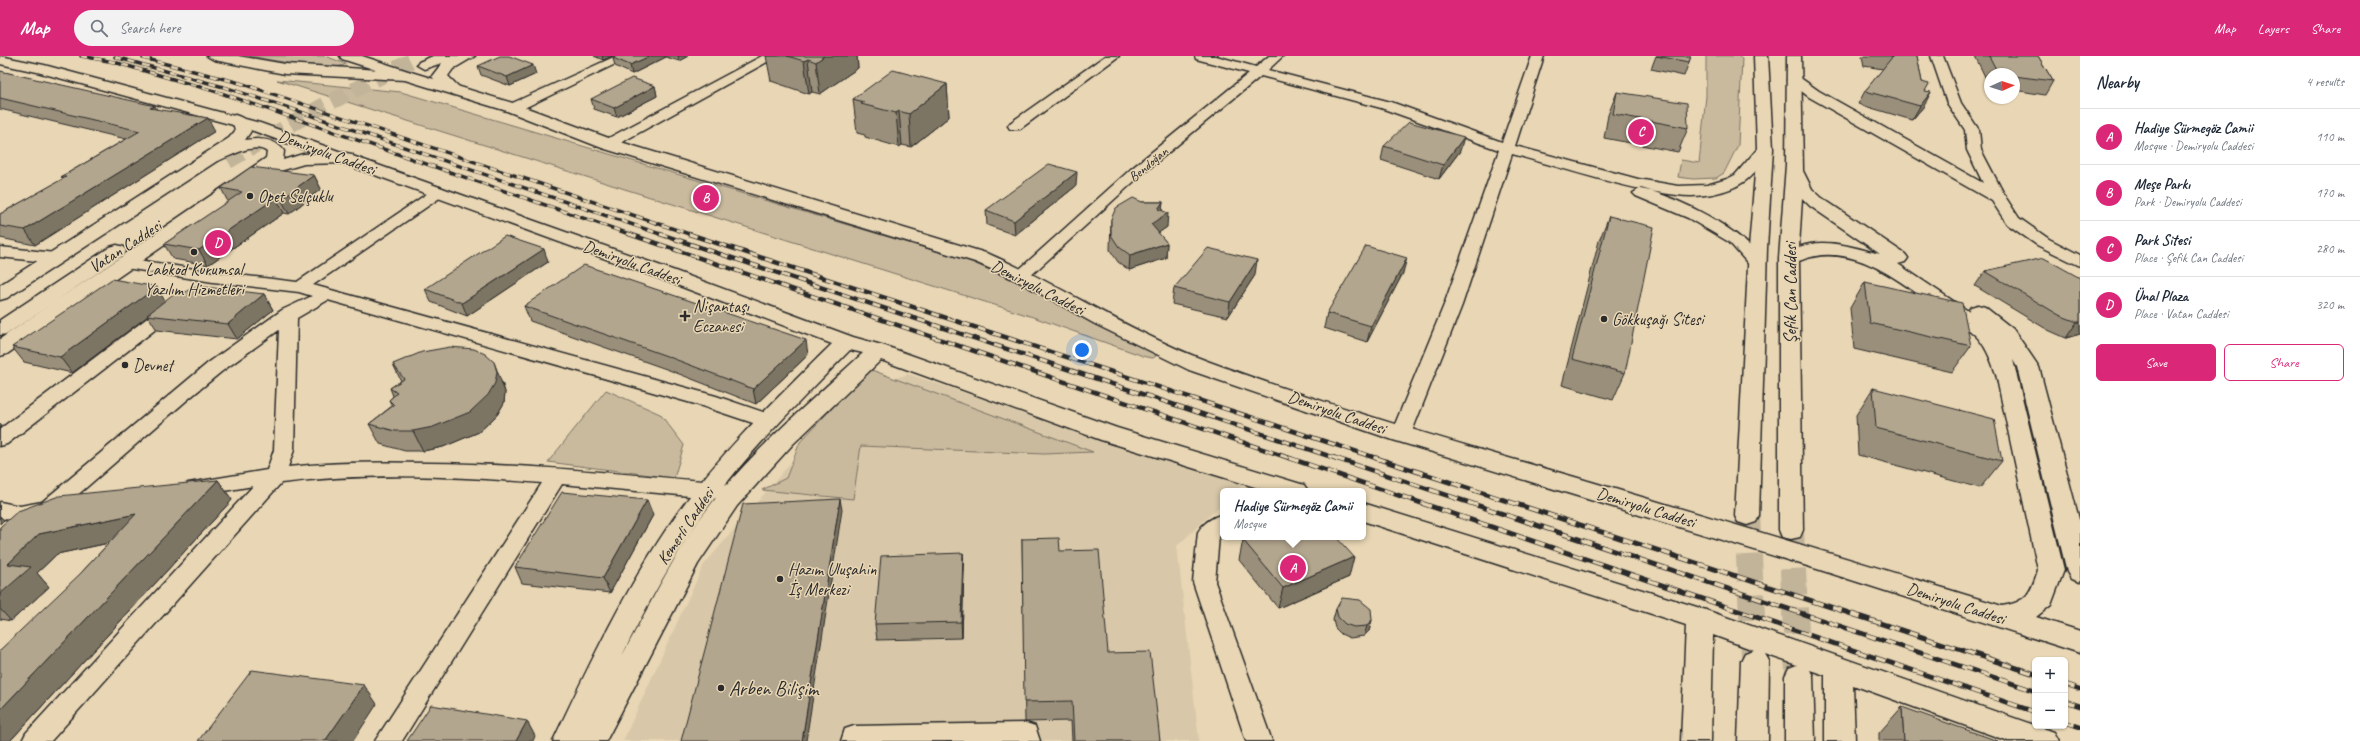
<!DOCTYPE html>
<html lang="en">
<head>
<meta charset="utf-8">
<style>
  body { margin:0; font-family:Caveat,sans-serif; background:#f2f2f3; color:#1f2937 }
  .controls { position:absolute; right:12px; bottom:12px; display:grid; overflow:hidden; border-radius:6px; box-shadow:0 1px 3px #0004 }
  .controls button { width:36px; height:36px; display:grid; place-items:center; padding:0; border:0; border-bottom:1px solid #e0e1e3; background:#fff; color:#1f2937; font:20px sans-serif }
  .compass { position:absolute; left:1984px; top:12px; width:36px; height:36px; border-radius:50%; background:#fff; box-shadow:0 1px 3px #0004; rotate:87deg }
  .you { position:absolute; left:1082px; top:294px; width:14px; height:14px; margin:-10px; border:3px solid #fff; border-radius:50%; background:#1a73e8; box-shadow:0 0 0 6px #1a73e833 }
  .badge { display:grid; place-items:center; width:26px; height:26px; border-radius:50%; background:#db2777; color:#fff; font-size:13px; font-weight:700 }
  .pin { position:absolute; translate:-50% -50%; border:2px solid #fff; box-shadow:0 1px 4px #0006 }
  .popup { position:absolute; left:1220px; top:432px; width:146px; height:52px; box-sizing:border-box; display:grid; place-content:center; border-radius:6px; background:#fff; filter:drop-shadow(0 1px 3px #0005); font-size:13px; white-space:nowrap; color:#747a83 }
  .popup b { font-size:15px; color:#1f2937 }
  .popup::after { content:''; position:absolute; left:50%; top:100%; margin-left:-8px; border:8px solid transparent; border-top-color:#fff }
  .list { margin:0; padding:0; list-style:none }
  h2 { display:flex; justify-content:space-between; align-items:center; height:52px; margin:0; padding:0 16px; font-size:17px }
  h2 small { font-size:13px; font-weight:400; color:#747a83 }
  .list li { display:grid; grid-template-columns:26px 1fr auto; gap:12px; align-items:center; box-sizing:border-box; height:56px; padding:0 16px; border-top:1px solid #e0e1e3 }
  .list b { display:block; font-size:15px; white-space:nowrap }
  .list p { margin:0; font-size:13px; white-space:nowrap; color:#747a83 }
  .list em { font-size:13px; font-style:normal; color:#747a83 }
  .actions { display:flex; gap:8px; padding:12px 16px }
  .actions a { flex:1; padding:9px 0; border:1px solid #db2777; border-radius:6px; text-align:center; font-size:14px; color:#db2777 }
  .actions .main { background:#db2777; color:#fff }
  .icon { flex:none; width:22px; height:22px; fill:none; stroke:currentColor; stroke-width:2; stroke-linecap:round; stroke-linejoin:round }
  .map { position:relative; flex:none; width:2080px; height:685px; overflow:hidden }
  header { display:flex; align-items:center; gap:24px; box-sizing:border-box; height:56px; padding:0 20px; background:#db2777; color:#fff }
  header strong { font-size:19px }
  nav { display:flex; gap:22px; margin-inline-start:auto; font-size:14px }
  .search { width:280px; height:36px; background:#f2f2f3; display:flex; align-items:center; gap:10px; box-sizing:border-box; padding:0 14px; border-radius:22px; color:#747a83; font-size:15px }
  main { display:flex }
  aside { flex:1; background:#fff }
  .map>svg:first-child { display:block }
  .built { fill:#d8c8a9 }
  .green { fill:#c9ba9e; stroke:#7a7264 }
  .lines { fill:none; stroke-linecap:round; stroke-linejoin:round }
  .secondary-tunnel { stroke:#c2b499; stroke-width:26; stroke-dasharray:26 13; stroke-linecap:butt }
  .primary-tunnel { stroke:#c2b499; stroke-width:16; stroke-dasharray:16 8; stroke-linecap:butt }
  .street-casing { stroke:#2b2b2b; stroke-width:3 }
  .secondary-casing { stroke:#2b2b2b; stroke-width:3 }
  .primary-casing { stroke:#2b2b2b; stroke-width:3 }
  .street { fill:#e8d6b4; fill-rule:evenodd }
  .secondary { fill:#e8d6b4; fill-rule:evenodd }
  .primary { fill:#e8d6b4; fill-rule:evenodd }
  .rail-far2-casing { stroke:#2b2b2b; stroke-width:3.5 }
  .rail-far1-casing { stroke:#2b2b2b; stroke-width:4.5 }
  .rail-casing { stroke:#2b2b2b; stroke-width:5 }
  .rail-far2 { stroke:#e8d6b4; stroke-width:2.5; stroke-dasharray:7; stroke-linecap:butt }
  .rail-far1 { stroke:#e8d6b4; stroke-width:3; stroke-dasharray:8; stroke-linecap:butt }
  .rail { stroke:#e8d6b4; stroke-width:3.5; stroke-dasharray:10; stroke-linecap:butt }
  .wall { fill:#9a8f7a; stroke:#2b2b2b }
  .shaded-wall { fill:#7d7463; stroke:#2b2b2b }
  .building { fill:#b3a68e; stroke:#2b2b2b }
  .poi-dot { fill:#2b2b2b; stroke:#e8d6b4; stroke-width:1.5 }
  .labels { text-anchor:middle; stroke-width:3; stroke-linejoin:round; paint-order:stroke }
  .far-street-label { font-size:14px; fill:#2b2b2b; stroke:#e8d6b4 }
  .street-label { font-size:17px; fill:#2b2b2b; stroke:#e8d6b4 }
  .poi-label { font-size:17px; fill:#2b2b2b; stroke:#e8d6b4; text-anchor:start }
  .near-poi-label { font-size:20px; fill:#2b2b2b; stroke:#e8d6b4; text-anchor:start }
</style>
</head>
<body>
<header>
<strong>Map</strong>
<div class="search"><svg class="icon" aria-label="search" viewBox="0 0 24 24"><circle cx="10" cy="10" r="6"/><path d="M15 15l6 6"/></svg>Search here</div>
<nav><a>Map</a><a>Layers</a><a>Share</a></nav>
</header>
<main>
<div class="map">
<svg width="2080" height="685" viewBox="0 0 2080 685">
  <rect width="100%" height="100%" fill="#e8d6b4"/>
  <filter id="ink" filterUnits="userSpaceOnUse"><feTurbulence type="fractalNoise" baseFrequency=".025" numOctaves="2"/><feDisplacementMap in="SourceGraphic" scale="8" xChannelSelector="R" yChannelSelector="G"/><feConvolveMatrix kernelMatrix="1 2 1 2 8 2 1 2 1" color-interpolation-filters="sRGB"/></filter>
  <g filter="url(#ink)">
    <path class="built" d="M908,318L1243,429L1236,435H1223V447L1177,490L1199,685H623L703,510L849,338Z"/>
    <path class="green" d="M249,0H325L346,8C332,17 267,3 249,0Z
      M1706,0H1739L1742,2L1738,89L1724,117L1716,122L1693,123L1678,121L1681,104L1699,107L1706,40Z
      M277,24L401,36L969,205L1028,231L1153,295L1156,300L1153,302L1146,301L1033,261Z
      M869,313L1093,396L1044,398L861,390L853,443L762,434L786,422L800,386Z
      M606,334L660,358L684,389L674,422L548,406Z"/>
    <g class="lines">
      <path class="secondary-tunnel" d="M1747,460L1754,600
        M1791,474L1798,616"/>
      <path class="primary-tunnel" d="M228,105L321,51L413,4"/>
      <g class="street-casing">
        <path id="street" d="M616,0H632L518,55H508L506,52L508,49Z
          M762,0H778L613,91L608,92L601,88L603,85Z
          M1105,0H1119L1020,73H1010L1008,70L1010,67Z
          M1195,0H1216L1256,11L1269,0H1283L1268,14L1391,46L1502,86L1532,0H1544L1515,90L1638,123L1678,130L1707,129L1727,123L1735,119L1760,90H1770L1772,93C1765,103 1755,118 1745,125C1727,138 1698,142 1677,139C1624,133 1564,112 1512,98L1462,249L1411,378L1408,383L1401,385L1394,383L1391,378L1444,249L1499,94L1381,52L1261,20L1141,119L1027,223H1015L1013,219L1131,113L1249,17L1196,3Z
          M1931,0H1943L1961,47L1979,74L1981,94L2006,142L2019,162L2049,183L2080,199V210L2037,189L2007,168L1992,145L1809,41L1787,24L1789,21H1799L1819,35L1983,127L1967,94L1965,74L1947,47Z
          M439,131L444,133L447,136L444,139L313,229L716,340L775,360L778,365L775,370L768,372L702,350L328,244L297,262L294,394L288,411C335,406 381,406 428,407C526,408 624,418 722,427L729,430L732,435L729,440L722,443L562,428L402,685H375L542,427C456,420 367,416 281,427L51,685H22L26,677L253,430L195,440L188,437L185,432L188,427L267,414L274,394L279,274L221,316L187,344L51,462L20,466L0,462V446L20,450L42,446L208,307L282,254L312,240L299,236L213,226L126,212L120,211L118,207L120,203L126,202L213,216L297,226L434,133Z
          M1641,132C1682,143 1742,173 1766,208L1764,212H1752L1729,186L1688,162L1636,140L1633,137Z
          M0,191L55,197L61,199L63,202L61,205L55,207L0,201Z
          M172,247L178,248L181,252L178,256L7,388L0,390V373L166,248Z
          M1223,458V477L1219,480L1215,526L1272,685H1246L1193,526L1198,476C1203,467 1213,461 1223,458Z
          M1026,667L1035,670L1040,685H841L845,673L854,670Z"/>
      </g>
      <g class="secondary-casing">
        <path id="secondary" d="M0,0L44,9L260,67L675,215L853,281L885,290L1117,372L1304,429L1308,435H1268L1101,384L881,304L793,388L737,450L698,508L606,685H553C589,609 626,531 674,462C719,398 776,343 832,288L661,223L248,73L37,16L0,8ZM850,294L863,297C814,342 763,386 720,437C680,484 652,546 622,600C647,548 675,498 708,451C750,394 801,344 850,294Z
          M207,0H238L285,8L411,16L519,49L614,84L989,198C1063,230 1131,277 1207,305C1328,350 1453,386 1578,422C1719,464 1861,506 2002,550C2027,546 2031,537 2038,514L1996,318C1991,304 1986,289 1974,278C1962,267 1945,258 1932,248C1894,221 1848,184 1799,205L1803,474L1800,481L1791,483L1782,481L1779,474V202L1786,109L1787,0H1801L1803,115L1812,133L1822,142L1905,198L1908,202L1905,206L1898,208L1968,255L1971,251L1978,249L1985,251L2013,273L2039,311L2080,467V526L2071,523L2067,516L2017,311L2013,304L2064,514L2051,549L2036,561L2080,575V597L1817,513L1393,384L1189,314L1095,268L1014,223L975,206L602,92L507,55L405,24L285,18L214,4ZM1802,142L1810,150L1880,198C1855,192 1825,181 1799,191Z
          M1754,0H1768L1773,93L1767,192L1759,460L1756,466L1747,469L1738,466L1735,460L1749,192L1757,93Z
          M1363,447L1700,552L2054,676L2059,685H2008L1853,629L1855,685H1825V619L1810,614L1813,620L1815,685H1785V620L1789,612L1797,609L1765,598L1769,605L1768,685H1738L1741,605L1745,597L1754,594L1713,579L1711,685H1681L1686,569L1363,465Z"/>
      </g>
      <g class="primary-casing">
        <path id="primary" d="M340,0H362L411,16L414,19L411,22H401L342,3Z
          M433,0H475L453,13L448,20L461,33L458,36H448L437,28L432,20L442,7L424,13L417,9L419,6Z
          M235,59C245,62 248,66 251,75L245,84C259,82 275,82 284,95L283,104L303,98L346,97L352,98L354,102L352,106L346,107L304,108L266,119L7,298L0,300V283L266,102L267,96C254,85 230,101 217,105L7,242L0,244V229L229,82L235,75L234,70L227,64L229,61Z
          M117,189L124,191L126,195L124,199L7,278L0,279V264L110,191Z"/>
      </g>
      <use href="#street" class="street"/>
      <use href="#secondary" class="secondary"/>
      <use href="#primary" class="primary"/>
      <g class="rail-far2-casing">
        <path id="rail-far2" d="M81,0L114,6L221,37L632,179
          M115,1L227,32L289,52L663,179
          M143,2L240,27L692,179"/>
      </g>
      <g class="rail-far1-casing">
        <path id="rail-far1" d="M629,178L1292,403
          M660,178L1338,403
          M689,178L1379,403"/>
      </g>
      <g class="rail-casing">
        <path id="rail" d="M1289,402L2035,656
          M1335,402L2035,635
          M1376,402L2035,618
          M2065,628L2080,633
          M2065,645L2080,650
          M2065,666L2080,671"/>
      </g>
      <use href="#rail-far2" class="rail-far2"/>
      <use href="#rail-far1" class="rail-far1"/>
      <use href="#rail" class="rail"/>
    </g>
    <path class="wall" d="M594,0H613L603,4Z
      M617,0H688L679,5L666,1L632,18L615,10L613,2Z
      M766,0H857L858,12L820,38L812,36L809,38L771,25Z
      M1656,0H1691L1689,6L1684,20L1651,13Z
      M1862,0H1917L1922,26L1925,35L1924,50L1912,64L1858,48L1865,35L1883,13L1864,10Z
      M1975,0H2038L2053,25L2045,39L2014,34V18H1990V31Z
      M478,10L536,18L510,30L481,19Z
      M0,15L158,54L215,75L35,189L0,182V158L63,123L61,121L126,83L0,53Z
      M947,28L949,61L911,91L902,89L899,91L865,81V79L857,77L853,43Z
      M655,30L657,40L617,61L594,53L591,43Z
      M1617,36L1688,72L1678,96L1604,82L1608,59Z
      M1384,90L1460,95L1439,123L1381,104Z
      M314,119L321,133L289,158L284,157L208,209L173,203L164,188L228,146L221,132Z
      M1076,130L1015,179L987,169L986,154Z
      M1142,146H1163L1162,155L1167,171L1158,177L1167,187L1166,202L1129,214L1118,206L1110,194L1111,163Z
      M1609,160L1625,317L1613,344L1562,329L1599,185Z
      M548,206L467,260L431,246L425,233Z
      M1985,215L2080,222V278L2066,282L2048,274L1975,230Z
      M1403,217L1367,286L1324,272L1327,257Z
      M1255,219L1228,261L1172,248L1174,232Z
      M1865,226L1971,290L1952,316L1854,293L1850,252Z
      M264,238L273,254L237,283L157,274L148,260L72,317L24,306L12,291L165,245Z
      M524,250L808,299L756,348L669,314L530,265Z
      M393,308L502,326L505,336L504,347L497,359L479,376L443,391L423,395H405L380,388L369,368L392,350L389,344L393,340L390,332L401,325Z
      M1873,332L2002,405L1980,432L1858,399L1856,359Z
      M218,424L232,444L10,685H0L81,517L109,487L57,498L37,517L49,531L11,565L0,563V471Z
      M653,459L610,537L522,527L515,511Z
      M1022,483L1060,495L1108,597L1160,685H1072L1071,665L1025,666Z
      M1243,484L1349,521L1278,552L1239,504Z
      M963,497L964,513L962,582L877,584L875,568Z
      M1336,553L1372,564L1369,575L1364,580L1350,582L1341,578L1335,572L1333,564Z
      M1902,651L1904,685H1879V677Z"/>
    <path class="shaded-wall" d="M602,0H613L603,4Z
      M650,0H666V1L632,18L630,9Z
      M678,0H688L679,5Z
      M824,0H857L858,12L820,38L816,6Z
      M808,3L812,36L809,38L804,5Z
      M533,9L536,18L510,30L507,21Z
      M947,28L949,61L911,91L909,58Z
      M655,30L657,40L617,61L614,52Z
      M1931,36L1924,50L1912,64L1920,50Z
      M155,50L163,63L150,52Z
      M899,55L902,89L899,91L896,57Z
      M208,62L215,75L35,189L25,174Z
      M1464,81L1460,95L1439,123L1443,109Z
      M1077,116L1076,130L1015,179L1014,165Z
      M314,119L321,133L289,158L281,143Z
      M276,142L284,157L208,209L199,194Z
      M1163,146L1161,160L1168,157L1167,171L1150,183L1151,168L1158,153Z
      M1167,187L1166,202L1129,214L1130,199Z
      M544,193L548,206L467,260L462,247Z
      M1407,202L1403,217L1367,286L1371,270Z
      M1257,204L1255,219L1228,261L1230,246Z
      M157,231L166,247L147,259L148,260L72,317L60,301Z
      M264,238L273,254L237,283L228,268Z
      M2077,266H2080V278L2066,282Z
      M806,284L808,299L756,348L753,333Z
      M494,306L505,336L504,347L497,359L479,376L443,391L423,395L413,375Z
      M0,367L2,369L0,373Z
      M218,424L232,444L10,685H0V654Z
      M840,443L842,454L806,685H802Z
      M647,444L653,459L610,537L603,522Z
      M136,458L151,478L57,498L37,517L49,531L11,565L0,553V538L8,508L39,478Z
      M0,460L4,464L0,468Z
      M963,497L964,513L962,582L961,566Z
      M1354,501L1349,521L1278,552L1283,532Z
      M1372,564L1369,575L1364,580L1367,570Z
      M364,629L377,648L353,685H325Z
      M527,665L535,680L533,685H516Z"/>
    <path class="building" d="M500,0H509L533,9L507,21L478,10Z
      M617,0H650L630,9L613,2Z
      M787,0H824L816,6L808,3L804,5Z
      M1656,0H1691L1689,6Z
      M1891,0H1917L1922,26L1929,28L1925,35L1931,36L1920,50L1865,35L1893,0Z
      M1989,0H2038L2053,25L2014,20V18L1998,17Z
      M893,14L947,28L909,58L899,55L896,57L861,48L864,46L853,43Z
      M0,15L155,50L150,52L208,62L25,174L0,170V158L66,121H61L140,75L0,42Z
      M632,22L655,30L614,52L591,43Z
      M1617,36L1687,47L1688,72L1613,58Z
      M1409,66L1464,81L1443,109L1384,90Z
      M1049,108L1077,116L1014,165L986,154Z
      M251,111L314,119L281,143L276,142L199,194L164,188L242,136L221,132Z
      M1133,142L1142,146H1163L1158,153L1168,157L1151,168L1167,187L1130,199L1119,191L1111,179V163L1116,152Z
      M1609,160L1654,171L1625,317L1572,303Z
      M505,180L544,193L462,247L425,233Z
      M1366,190L1407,202L1371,270L1327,257Z
      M1208,192L1257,204L1230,246L1174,232Z
      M2044,202L2080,222V266H2077L2059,259L1985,215Z
      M584,209L806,284L753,333L664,299L524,250Z
      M112,223L157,231L60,301L12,291Z
      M1865,226L1962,247L1971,290L1870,267Z
      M197,230L264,238L228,268L147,259L177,235L183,237Z
      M450,291L474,293L485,298L494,306L497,316L495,327L488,339L470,356L433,371L413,375H395L369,368L394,349L389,344L397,337L390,332L404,323L393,308L422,296Z
      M1873,332L1994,363L2002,405L1876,372Z
      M218,424L0,654V594L81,517L136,458L39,478L8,508L31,511L0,538V471L18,455L59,440Z
      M562,436L647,444L603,522L515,511Z
      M840,443L802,685H681L743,448Z
      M1249,481H1336L1354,501L1283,532L1243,484Z
      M1059,482L1060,495L1099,494L1108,597L1150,596L1160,685H1074L1072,645L1024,646L1022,483Z
      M963,497L961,566L875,568L881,500Z
      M1342,542L1360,544L1371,553L1372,564L1367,570L1354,571L1345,568L1338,561L1336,553Z
      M252,614L364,629L325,685H198Z
      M431,649L527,665L516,685H407Z
      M1902,651L1998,685H1904Z"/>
  </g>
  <g class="poi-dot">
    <circle cx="250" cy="140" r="4"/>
    <circle cx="194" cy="196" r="4"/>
    <path d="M683 254h4v4h4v4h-4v4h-4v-4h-4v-4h4z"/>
    <circle cx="1604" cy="263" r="4"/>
    <circle cx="125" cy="309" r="4"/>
    <circle cx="780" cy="523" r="4"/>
    <circle cx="721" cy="632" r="4"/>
  </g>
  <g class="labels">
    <g class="far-street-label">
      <text transform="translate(1148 108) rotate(-40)" y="5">Bendoğan</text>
    </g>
    <g class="street-label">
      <text transform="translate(327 96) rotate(20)" y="6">Demiryolu Caddesi</text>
      <text transform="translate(125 190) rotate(-33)" y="6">Vatan Caddesi</text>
      <text transform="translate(632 206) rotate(20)" y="6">Demiryolu Caddesi</text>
      <text transform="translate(1038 231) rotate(27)" y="6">Demiryolu Caddesi</text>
      <text transform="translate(1790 237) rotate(-90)" y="6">Şefik Can Caddesi</text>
      <text transform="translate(1337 356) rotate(19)" y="6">Demiryolu Caddesi</text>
      <text transform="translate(1646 451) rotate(17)" y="6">Demiryolu Caddesi</text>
      <text transform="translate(685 470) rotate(-56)" y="6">Kemerli Caddesi</text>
      <text transform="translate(1956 547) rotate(18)" y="6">Demiryolu Caddesi</text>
    </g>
    <g class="poi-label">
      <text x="258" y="146">Opet Selçuklu</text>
      <text x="194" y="219" text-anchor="middle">Labkod Kurumsal<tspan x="194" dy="20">Yazılım Hizmetleri</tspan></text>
      <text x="693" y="256">Nişantaşı<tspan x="693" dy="20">Eczanesi</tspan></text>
      <text x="1612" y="269">Gökkuşağı Sitesi</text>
      <text x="133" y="315">Devnet</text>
      <text x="788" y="519">Hazım Uluşahin<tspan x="788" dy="20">İş Merkezi</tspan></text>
    </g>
    <g class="near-poi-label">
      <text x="729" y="639">Arben Bilişim</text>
    </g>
  </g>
</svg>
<div class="controls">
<button>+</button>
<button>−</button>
</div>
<svg class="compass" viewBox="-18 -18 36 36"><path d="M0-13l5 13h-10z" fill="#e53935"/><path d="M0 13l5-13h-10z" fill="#747a83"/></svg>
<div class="you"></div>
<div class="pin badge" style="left:1293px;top:512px">A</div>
<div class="popup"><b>Hadiye Sürmegöz Camii</b>Mosque</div>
<div class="pin badge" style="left:706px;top:142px">B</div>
<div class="pin badge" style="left:1641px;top:76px">C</div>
<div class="pin badge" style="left:218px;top:187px">D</div>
</div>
<aside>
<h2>Nearby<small>4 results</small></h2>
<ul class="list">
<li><span class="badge">A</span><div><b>Hadiye Sürmegöz Camii</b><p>Mosque · Demiryolu Caddesi</p></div><em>110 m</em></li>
<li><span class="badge">B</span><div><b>Meşe Parkı</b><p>Park · Demiryolu Caddesi</p></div><em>170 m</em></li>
<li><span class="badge">C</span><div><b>Park Sitesi</b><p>Place · Şefik Can Caddesi</p></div><em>280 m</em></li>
<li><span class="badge">D</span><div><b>Ünal Plaza</b><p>Place · Vatan Caddesi</p></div><em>320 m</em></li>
</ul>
<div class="actions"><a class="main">Save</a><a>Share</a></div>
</aside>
</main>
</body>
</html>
